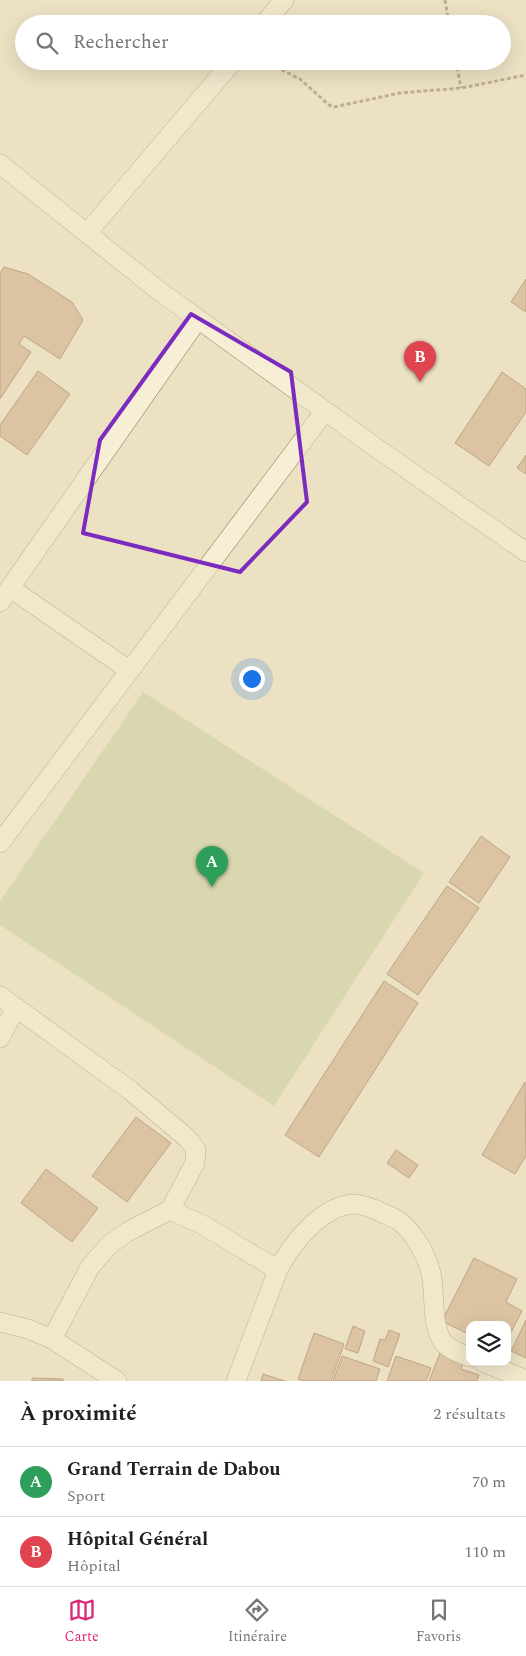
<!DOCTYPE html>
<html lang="fr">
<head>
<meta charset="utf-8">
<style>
  body { margin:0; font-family:Spectral,serif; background:#f2f2f2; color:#222 }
  .controls { position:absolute; right:15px; bottom:15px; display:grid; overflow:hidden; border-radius:10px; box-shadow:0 5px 20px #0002 }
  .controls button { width:45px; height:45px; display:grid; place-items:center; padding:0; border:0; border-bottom:1px solid #e0e0e0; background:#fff; color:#222; font:25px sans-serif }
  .you { position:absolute; left:251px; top:678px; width:18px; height:18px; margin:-12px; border:4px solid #fff; border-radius:50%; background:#1a73e8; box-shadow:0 0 0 8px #1a73e833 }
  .badge { display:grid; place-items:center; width:32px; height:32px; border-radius:50%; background:#db2777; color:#fff; font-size:16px; font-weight:700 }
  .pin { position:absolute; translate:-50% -41px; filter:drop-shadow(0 1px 2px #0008) }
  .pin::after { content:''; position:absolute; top:26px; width:18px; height:15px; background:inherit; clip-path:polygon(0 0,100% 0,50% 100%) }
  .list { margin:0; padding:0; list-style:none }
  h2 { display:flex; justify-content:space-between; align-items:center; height:65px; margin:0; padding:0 20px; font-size:21px }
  h2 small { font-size:16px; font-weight:400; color:#767676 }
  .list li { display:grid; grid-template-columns:32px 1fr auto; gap:15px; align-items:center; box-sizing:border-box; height:70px; padding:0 20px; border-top:1px solid #e0e0e0 }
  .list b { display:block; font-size:19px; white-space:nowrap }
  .list p { margin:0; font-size:16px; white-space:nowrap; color:#767676 }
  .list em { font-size:16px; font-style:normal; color:#767676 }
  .icon { flex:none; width:28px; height:28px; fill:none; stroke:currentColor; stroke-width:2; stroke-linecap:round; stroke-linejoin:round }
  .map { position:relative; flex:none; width:526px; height:1381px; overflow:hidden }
  .search { position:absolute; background:#fff; box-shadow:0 5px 20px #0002; left:15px; right:15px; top:15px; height:55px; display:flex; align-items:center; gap:12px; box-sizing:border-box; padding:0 18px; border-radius:28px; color:#767676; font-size:19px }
  .sheet { height:205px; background:#fff }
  nav { display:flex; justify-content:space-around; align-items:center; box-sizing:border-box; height:70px; border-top:1px solid #e0e0e0; background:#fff; font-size:14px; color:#767676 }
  nav a { display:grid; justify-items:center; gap:2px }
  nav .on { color:#db2777 }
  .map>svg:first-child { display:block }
  .green { fill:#c2c998 }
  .building { fill:#c89d7b; stroke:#835e42 }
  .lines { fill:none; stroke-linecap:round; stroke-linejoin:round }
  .minor-casing { stroke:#85725b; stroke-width:20 }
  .path { stroke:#85725b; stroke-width:3; stroke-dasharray:4 2.5; stroke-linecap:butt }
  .minor { stroke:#f7eed6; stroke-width:19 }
  .marked { fill:none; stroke:#7b2cbf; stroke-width:4; stroke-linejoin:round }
</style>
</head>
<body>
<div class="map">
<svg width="526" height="1381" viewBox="0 0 526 1381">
  <rect width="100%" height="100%" fill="#ece1c3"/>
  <path class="green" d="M143,692L424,873L274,1106L0,925V901Z"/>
  <path class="building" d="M4,267L28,274L72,302L83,320L60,359L24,336L19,344L31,352L0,399V273Z
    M526,279V312L511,302Z
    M38,371L70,394L27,455L0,436V425Z
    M502,372L526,389V412L489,466L455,443Z
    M526,455V474L517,468Z
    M481,836L510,857L479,903L449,882Z
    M447,886L479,908L418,995L387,974Z
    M384,981L418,1003L319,1157L285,1135Z
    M525,1082L526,1156L515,1174L482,1155Z
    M136,1117L171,1143L127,1202L92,1176Z
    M396,1150L418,1165L409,1178L387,1163Z
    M46,1169L98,1208L72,1242L21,1203Z
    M474,1258L517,1279L506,1302L522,1311L507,1340V1325H470V1335L442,1321Z
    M526,1320V1358L511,1351Z
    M353,1326L365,1331L358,1353L345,1349Z
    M389,1330L400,1334L388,1367L373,1361L380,1339L385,1340Z
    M314,1333L344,1344L331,1381H303L298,1379Z
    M440,1353L464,1361L461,1369L479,1375L477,1381H429Z
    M342,1356L380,1369L376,1381H333Z
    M396,1356L431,1368L426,1381H387Z
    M263,1374L285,1381H261Z
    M32,1378L63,1379V1381H32Z"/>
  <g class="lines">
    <g class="minor-casing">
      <path id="minor" d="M264,24L284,0
        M0,164L158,290L375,447L526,552
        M87,233L233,61
        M10,588L129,670
        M0,602L198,319
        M0,843L325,411
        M0,996L131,1091L187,1138L196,1150L195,1163L170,1210L127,1232L109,1245L90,1267L52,1339
        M0,1038L16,1007
        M170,1210L203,1225L278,1270
        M0,1322L28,1329L52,1339L117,1381
        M483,1362L526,1380
        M236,1381L278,1270C291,1244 321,1207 352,1204C363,1204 375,1209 385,1214C389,1216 395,1218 399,1221C411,1230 422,1247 427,1261C438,1285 429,1315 441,1339C446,1349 460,1353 470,1357"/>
    </g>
    <path class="path" d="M445,0L449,24
      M264,61L300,79L329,105L334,107L400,93L461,88L526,75
      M456,61L461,88"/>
    <use href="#minor" class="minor"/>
  </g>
  <path d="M0 0H526V1381H0ZM191,314L291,372L307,502L240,572L83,533L100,440Z" fill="#ece1c3" fill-opacity=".55" fill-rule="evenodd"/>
  <path class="marked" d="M191,314L291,372L307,502L240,572L83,533L100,440Z"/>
</svg>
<div class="controls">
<button><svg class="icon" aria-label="layers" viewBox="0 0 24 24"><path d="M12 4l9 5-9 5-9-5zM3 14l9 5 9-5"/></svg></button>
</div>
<div class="you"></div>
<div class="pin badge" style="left:212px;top:887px;background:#2e9e5b">A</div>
<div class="pin badge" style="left:420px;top:382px;background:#e0444e">B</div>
<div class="search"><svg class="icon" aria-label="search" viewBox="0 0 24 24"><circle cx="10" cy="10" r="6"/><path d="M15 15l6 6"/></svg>Rechercher</div>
</div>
<section class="sheet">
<h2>À proximité<small>2 résultats</small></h2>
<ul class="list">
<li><span class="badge" style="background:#2e9e5b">A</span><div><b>Grand Terrain de Dabou</b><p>Sport</p></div><em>70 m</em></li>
<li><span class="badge" style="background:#e0444e">B</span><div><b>Hôpital Général</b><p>Hôpital</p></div><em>110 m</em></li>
</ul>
</section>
<nav>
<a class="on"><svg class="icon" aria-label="map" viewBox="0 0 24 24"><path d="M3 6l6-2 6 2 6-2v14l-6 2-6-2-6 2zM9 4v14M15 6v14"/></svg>Carte</a>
<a><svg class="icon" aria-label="directions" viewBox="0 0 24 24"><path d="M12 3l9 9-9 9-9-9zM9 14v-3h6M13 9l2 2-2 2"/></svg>Itinéraire</a>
<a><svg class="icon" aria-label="saved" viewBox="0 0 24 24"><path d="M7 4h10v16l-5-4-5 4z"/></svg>Favoris</a>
</nav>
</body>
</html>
